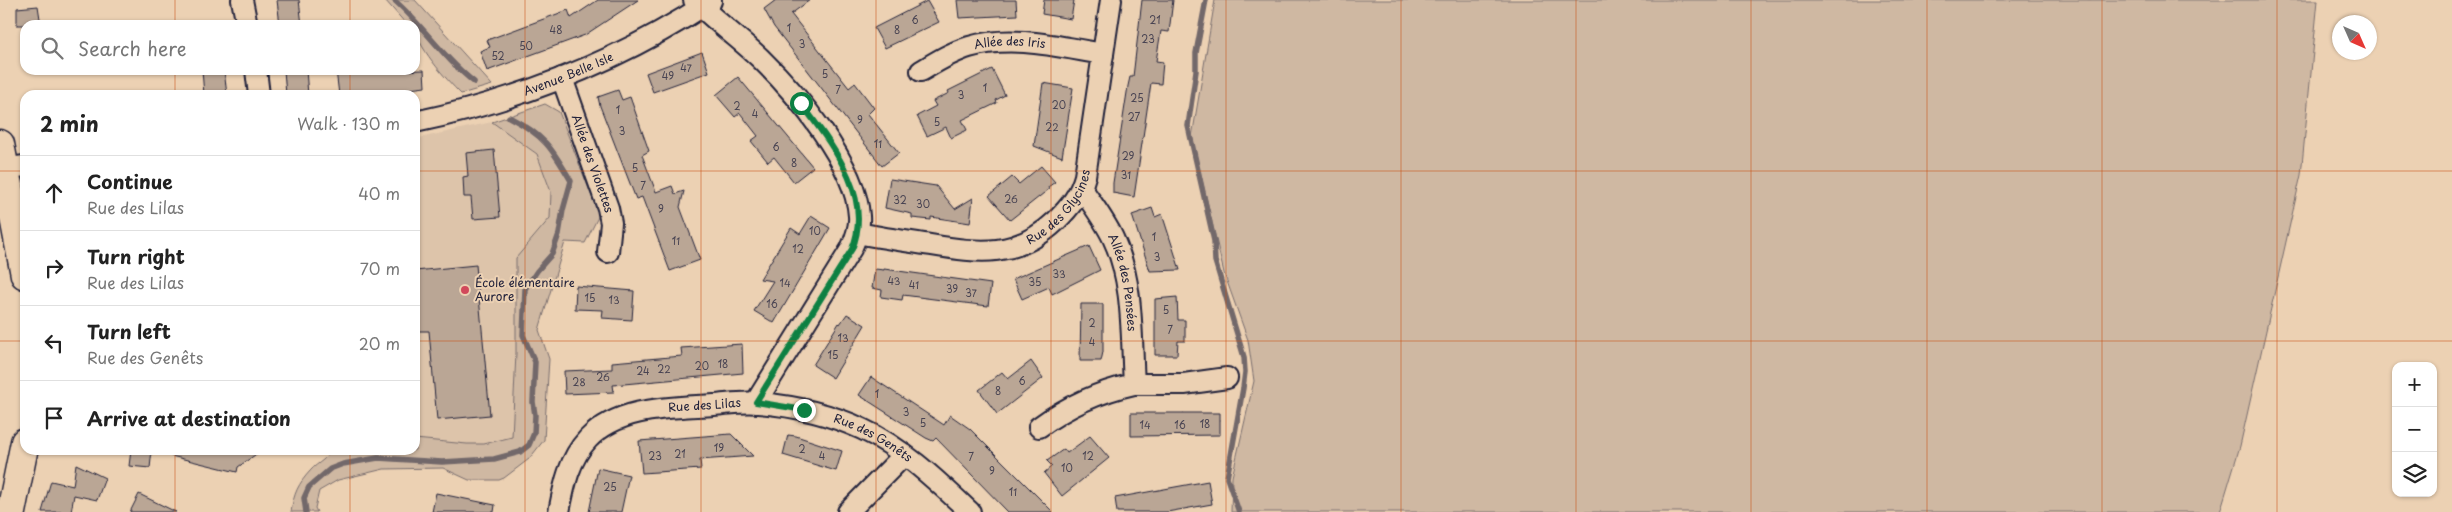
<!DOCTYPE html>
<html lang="en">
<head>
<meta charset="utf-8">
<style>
  body { margin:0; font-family:"Playpen Sans",sans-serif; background:#f2f2f2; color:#222 }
  .controls { position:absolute; right:15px; bottom:15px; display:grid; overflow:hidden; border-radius:10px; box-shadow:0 1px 4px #0004 }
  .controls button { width:45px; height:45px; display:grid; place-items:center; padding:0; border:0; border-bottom:1px solid #e0e0e0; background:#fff; color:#222; font:25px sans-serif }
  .compass { position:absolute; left:2332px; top:15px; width:45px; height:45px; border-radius:50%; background:#fff; box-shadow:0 1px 4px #0004; rotate:135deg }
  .stop { position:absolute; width:15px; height:15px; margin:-11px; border:4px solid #0b8043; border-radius:50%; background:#fff }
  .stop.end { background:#0b8043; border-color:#fff; box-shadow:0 1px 5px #0008 }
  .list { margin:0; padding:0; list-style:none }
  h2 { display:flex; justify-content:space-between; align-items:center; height:65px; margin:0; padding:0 20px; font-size:21px }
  h2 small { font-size:16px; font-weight:400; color:#767676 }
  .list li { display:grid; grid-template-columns:32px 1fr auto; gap:15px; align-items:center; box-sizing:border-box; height:75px; padding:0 20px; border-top:1px solid #e0e0e0 }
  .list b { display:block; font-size:19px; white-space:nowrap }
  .list p { margin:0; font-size:16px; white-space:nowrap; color:#767676 }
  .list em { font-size:16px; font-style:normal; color:#767676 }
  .icon { flex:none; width:28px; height:28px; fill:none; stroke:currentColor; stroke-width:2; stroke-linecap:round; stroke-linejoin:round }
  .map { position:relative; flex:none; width:2452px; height:512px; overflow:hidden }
  .search { position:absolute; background:#fff; box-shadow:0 1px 4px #0004; left:20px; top:20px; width:400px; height:55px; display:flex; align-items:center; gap:12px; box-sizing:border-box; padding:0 18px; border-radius:15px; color:#767676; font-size:19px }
  .panel { position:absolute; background:#fff; box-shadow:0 1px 4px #0004; left:20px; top:90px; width:400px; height:365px; border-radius:15px }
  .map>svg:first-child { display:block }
  .built { fill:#ddc4aa }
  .green { fill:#cfb8a2; stroke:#786d6e }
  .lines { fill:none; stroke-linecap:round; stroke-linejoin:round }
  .stream { stroke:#72676a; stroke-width:5.5 }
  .building { fill:#baa695; stroke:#22223b }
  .street-casing { stroke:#22223b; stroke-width:24 }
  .secondary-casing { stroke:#22223b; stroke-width:31 }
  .street { stroke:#ecd1b3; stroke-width:20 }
  .secondary { stroke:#ecd1b3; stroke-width:28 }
  .route { stroke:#0b8043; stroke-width:6 }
  .grid { fill:none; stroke:#ca5113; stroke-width:1; stroke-opacity:0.55 }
  .poi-dot { fill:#d1495b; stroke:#ecd1b3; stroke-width:2 }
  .labels { text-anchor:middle; stroke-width:4; stroke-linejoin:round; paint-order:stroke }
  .number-label { font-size:10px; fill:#484352 }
  .street-label { font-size:12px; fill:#22223b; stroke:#ecd1b3 }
  .poi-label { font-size:12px; fill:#22223b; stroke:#ecd1b3; text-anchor:start }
</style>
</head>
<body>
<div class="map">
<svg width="2452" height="512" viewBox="0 0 2452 512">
  <rect width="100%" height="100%" fill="#ecd1b3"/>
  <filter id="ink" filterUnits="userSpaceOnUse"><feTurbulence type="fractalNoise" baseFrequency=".02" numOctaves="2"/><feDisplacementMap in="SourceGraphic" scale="10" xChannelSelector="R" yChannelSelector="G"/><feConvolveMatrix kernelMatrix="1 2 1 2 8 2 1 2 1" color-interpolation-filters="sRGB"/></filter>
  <g filter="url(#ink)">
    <path class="built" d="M492,122L537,154L551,192L550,218L516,259V353L512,437L484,444H467L415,439V139Z"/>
    <path class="green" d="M385,0H415L492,85L461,94C446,79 415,45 415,25H407Z
      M1215,0H2318L2301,175L2240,446L2220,512H1231L1232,477L1254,381L1248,340L1224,273L1192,137Z
      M545,104L559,112L599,215L585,243L565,242L539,330L549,359L544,440L529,459L504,478L499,480H469L443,468L384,469L338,480L319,491L315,508L317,512H291C294,493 298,484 311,470C317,463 328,459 330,450H415V439L467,444H484L512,437L516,353V258L550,218L551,192L537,154L492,122Z"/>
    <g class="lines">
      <path class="stream" d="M394,0C423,25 443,58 474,82
        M1206,0L1196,53V71L1188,126L1214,241L1215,261L1244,357L1245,372L1243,388L1227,478L1239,512
        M306,512L304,498L309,487L330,469L343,464L378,458L442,462L494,459L520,452L529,445L534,433L535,415L533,402L535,362L523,335L525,289L537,271L552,254L559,234L563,210L571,181C552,148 544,135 509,117"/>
    </g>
    <path class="building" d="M277,0H299L302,25H280Z
      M598,0H638L585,35L487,71L480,51L490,47L487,40L568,10L571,18Z
      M776,0H810L791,14L849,88L855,83L874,108L868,114L899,153L882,166L774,27L764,9Z
      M957,0H1016L1017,15L959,18Z
      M1044,0H1074L1071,19L1042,14Z
      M1142,0H1173L1169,32L1161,31L1156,61L1163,62L1161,84L1151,83L1134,197L1113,193V183L1128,86L1130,77H1133Z
      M927,1L939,22L885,48L874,28Z
      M38,6L41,25H17V8Z
      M702,52L709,72L653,92L646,73Z
      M992,69L1005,95L996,100L997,103L962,120L967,130L951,138L946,127L927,136L917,116L936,106L933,101L949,93L948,91Z
      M202,70H224L227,95H204Z
      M284,70H306L308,95H286Z
      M336,70H360V72L424,70L425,87L364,95H339Z
      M738,77L813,167L794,182L774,157L768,162L751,141L758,136L740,113L735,117L716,95Z
      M1043,83L1073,88L1062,157L1034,146Z
      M618,90L622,100L630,97L649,151L642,155L656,192L672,186L675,194L684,191L680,207L700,260L670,271L642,197L636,199L600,106L598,97Z
      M494,150L500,217L473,219L471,197H464L463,177L468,176L466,153Z
      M1041,166L1055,182L1048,187L1049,189L1010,220L989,196L1012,177L1019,184Z
      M890,179L936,186L955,209L973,198L970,223L931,217V220L912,218V214L885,208Z
      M1152,208L1155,217L1162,214L1180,270L1150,271L1132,215Z
      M811,216L830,228L774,323L754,311L773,281L760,279L791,228L800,234Z
      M1089,246L1100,270L1052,294L1049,287L1022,299L1013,279Z
      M476,265L490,415L437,420L429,331H418L415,271Z
      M875,269L884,270V269L991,284L988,306L903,295L902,300L881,297L882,290L872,288Z
      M576,286L634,291L632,320L602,318L603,310L575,309Z
      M1177,297L1178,320H1185V341H1178L1177,355H1155V299Z
      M1081,304H1103V352L1101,361H1080Z
      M847,314L865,325L833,378L813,365L839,323L840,324Z
      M742,344L743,373L613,385L614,392L565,394L564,371L612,369V362L682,356L681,348Z
      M1031,361L1043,378L997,414L979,390L1002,372L1008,379Z
      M871,377L944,425L950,415L970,429L1053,512H1008L936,438L933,441L926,438L859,395Z
      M1131,413H1220V435L1131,436Z
      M731,434L753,456L700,460L701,469L642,473L639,441Z
      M788,435L796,436L842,451L836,471L783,455Z
      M1090,436L1109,458L1062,496L1044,473L1052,466L1047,461L1064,449L1067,453Z
      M131,450H152L150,468L129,466Z
      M171,450H262L238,467L237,472L171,456Z
      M76,464L105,478L97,500L74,495L71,512H42L51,481L73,486Z
      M598,468L629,475L621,512H589Z
      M1208,481L1212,504L1167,512H1117L1115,498Z
      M436,493L495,505L494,512H432Z
      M139,494L176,512H130Z"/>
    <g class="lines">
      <g class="street-casing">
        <g id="street">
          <path d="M242,0L247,25"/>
          <path d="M694,0C715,21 739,38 760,58C796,93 856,164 859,216C860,228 856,238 851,249L756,402"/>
          <path d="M256,70L259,95"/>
          <path id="s1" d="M921,71C936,62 952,52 969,47C1012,34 1060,47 1103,54"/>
          <path id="s2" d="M562,78L608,208L611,223L608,252"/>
          <path id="s3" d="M415,122C520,100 621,60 711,1"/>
          <path d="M0,169L25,166"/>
          <path id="s4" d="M1082,189C1093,205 1105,221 1113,238C1134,282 1131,336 1134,384H1184L1227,378"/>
          <path id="s5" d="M858,233C882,238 906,241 931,245C980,253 1017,258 1056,221C1070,207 1080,195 1085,176L1111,0"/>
          <path d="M1039,427C1069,405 1098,392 1134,384"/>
          <path id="s6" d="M559,512C564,486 569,459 588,439C620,406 672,408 714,405C728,404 745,401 759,403C794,406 830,414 862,429C903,448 937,481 970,512"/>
          <path d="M848,512L904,455"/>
        </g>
      </g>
      <g class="secondary-casing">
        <path id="secondary" d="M0,144L25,275
          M11,512L25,442"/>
      </g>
      <use href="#street" class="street"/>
      <use href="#secondary" class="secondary"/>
    </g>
  </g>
  <g class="lines" filter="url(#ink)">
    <path class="route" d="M801,103C831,144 874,196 852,249L756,402L804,410"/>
  </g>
  <path class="grid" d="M175,0V25M350,0V25M525,0V512M701,0V512M876,0V512M1051,0V512M1226,0V512M1401,0V512M1576,0V512M1751,0V512M1927,0V512M2102,0V512M2277,0V512M175,70V95M350,70V95M0,171H25M415,171H2452M0,341H25M415,341H2452M175,450V512M350,450V512"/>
  <circle class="poi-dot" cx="465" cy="290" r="5"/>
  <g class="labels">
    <g class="number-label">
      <text x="915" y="24">6</text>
      <text x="1155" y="24">21</text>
      <text x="789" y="32">1</text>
      <text x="556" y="34">48</text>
      <text x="897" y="34">8</text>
      <text x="1148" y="43">23</text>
      <text x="802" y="48">3</text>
      <text x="526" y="50">50</text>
      <text x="498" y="60">52</text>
      <text x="686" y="72">47</text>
      <text x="825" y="78">5</text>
      <text x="668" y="80">49</text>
      <text x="985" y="92">1</text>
      <text x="838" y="94">7</text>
      <text x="961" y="99">3</text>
      <text x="1137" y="102">25</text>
      <text x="1059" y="109">20</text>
      <text x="737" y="110">2</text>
      <text x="618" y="114">1</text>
      <text x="755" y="118">4</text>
      <text x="1134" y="121">27</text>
      <text x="860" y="124">9</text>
      <text x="937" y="126">5</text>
      <text x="1052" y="131">22</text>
      <text x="622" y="135">3</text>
      <text x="878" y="148">11</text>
      <text x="776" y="151">6</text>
      <text x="1128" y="160">29</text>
      <text x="794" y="167">8</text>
      <text x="635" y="172">5</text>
      <text x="1126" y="179">31</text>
      <text x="643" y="190">7</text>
      <text x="1011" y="203">26</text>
      <text x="900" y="204">32</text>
      <text x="923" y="208">30</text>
      <text x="661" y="213">9</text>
      <text x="815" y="235">10</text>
      <text x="1154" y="241">1</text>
      <text x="676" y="245">11</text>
      <text x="798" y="253">12</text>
      <text x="1157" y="261">3</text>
      <text x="1059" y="278">33</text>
      <text x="894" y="285">43</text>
      <text x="1035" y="286">35</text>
      <text x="785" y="287">14</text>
      <text x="914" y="289">41</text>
      <text x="952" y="293">39</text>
      <text x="971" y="297">37</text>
      <text x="590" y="302">15</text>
      <text x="614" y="304">13</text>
      <text x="772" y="308">16</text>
      <text x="1166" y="314">5</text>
      <text x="1092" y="327">2</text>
      <text x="1170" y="334">7</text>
      <text x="843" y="342">13</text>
      <text x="1092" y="346">4</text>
      <text x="833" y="359">15</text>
      <text x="723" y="368">18</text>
      <text x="702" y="370">20</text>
      <text x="664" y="373">22</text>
      <text x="643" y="375">24</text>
      <text x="603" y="381">26</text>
      <text x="1022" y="385">6</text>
      <text x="579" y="386">28</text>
      <text x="998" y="395">8</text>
      <text x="877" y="398">1</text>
      <text x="906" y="416">3</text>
      <text x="923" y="427">5</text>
      <text x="1205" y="428">18</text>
      <text x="1145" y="429">14</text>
      <text x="1180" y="429">16</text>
      <text x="719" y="452">19</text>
      <text x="802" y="453">2</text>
      <text x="680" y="458">21</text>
      <text x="655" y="460">23</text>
      <text x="822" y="460">4</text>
      <text x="1088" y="460">12</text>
      <text x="971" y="461">7</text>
      <text x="1067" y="472">10</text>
      <text x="992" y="475">9</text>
      <text x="610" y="491">25</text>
      <text x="1013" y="496">11</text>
    </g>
    <g class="street-label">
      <text dy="4" stroke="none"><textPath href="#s1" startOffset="95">Allée des Iris</textPath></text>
      <text dy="4" stroke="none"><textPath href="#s3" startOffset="161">Avenue Belle Isle</textPath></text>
      <text dy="4" stroke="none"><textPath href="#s2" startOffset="91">Allée des Violettes</textPath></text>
      <text dy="4" stroke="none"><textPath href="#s5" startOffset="220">Rue des Glycines</textPath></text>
      <text dy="4" stroke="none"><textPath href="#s4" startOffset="104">Allée des Pensées</textPath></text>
      <text dy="4" stroke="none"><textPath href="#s6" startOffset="204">Rue des Lilas</textPath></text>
      <text dy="4" stroke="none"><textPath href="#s6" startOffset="379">Rue des Genêts</textPath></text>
    </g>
    <g class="poi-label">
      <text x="475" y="287">École élémentaire<tspan x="475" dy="14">Aurore</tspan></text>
    </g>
  </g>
</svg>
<div class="controls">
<button>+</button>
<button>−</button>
<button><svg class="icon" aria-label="layers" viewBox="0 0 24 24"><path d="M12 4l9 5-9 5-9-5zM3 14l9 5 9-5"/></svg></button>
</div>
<svg class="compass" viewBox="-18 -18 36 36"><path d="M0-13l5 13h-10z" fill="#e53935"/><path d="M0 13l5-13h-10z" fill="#767676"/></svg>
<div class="stop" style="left:801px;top:103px"></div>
<div class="stop end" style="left:804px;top:410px"></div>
<div class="search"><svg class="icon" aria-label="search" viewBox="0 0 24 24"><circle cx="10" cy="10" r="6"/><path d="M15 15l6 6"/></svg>Search here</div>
<section class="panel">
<h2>2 min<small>Walk · 130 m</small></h2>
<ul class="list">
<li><svg class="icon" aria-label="ahead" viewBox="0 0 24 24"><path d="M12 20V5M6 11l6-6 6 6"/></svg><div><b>Continue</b><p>Rue des Lilas</p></div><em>40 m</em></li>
<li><svg class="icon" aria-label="right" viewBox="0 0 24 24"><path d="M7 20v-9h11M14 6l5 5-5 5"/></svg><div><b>Turn right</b><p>Rue des Lilas</p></div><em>70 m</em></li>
<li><svg class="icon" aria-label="left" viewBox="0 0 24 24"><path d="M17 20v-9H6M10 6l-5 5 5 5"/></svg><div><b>Turn left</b><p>Rue des Genêts</p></div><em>20 m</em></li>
<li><svg class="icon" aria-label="arrive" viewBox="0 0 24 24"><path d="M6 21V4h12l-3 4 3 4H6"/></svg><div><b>Arrive at destination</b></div></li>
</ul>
</section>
</div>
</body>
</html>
